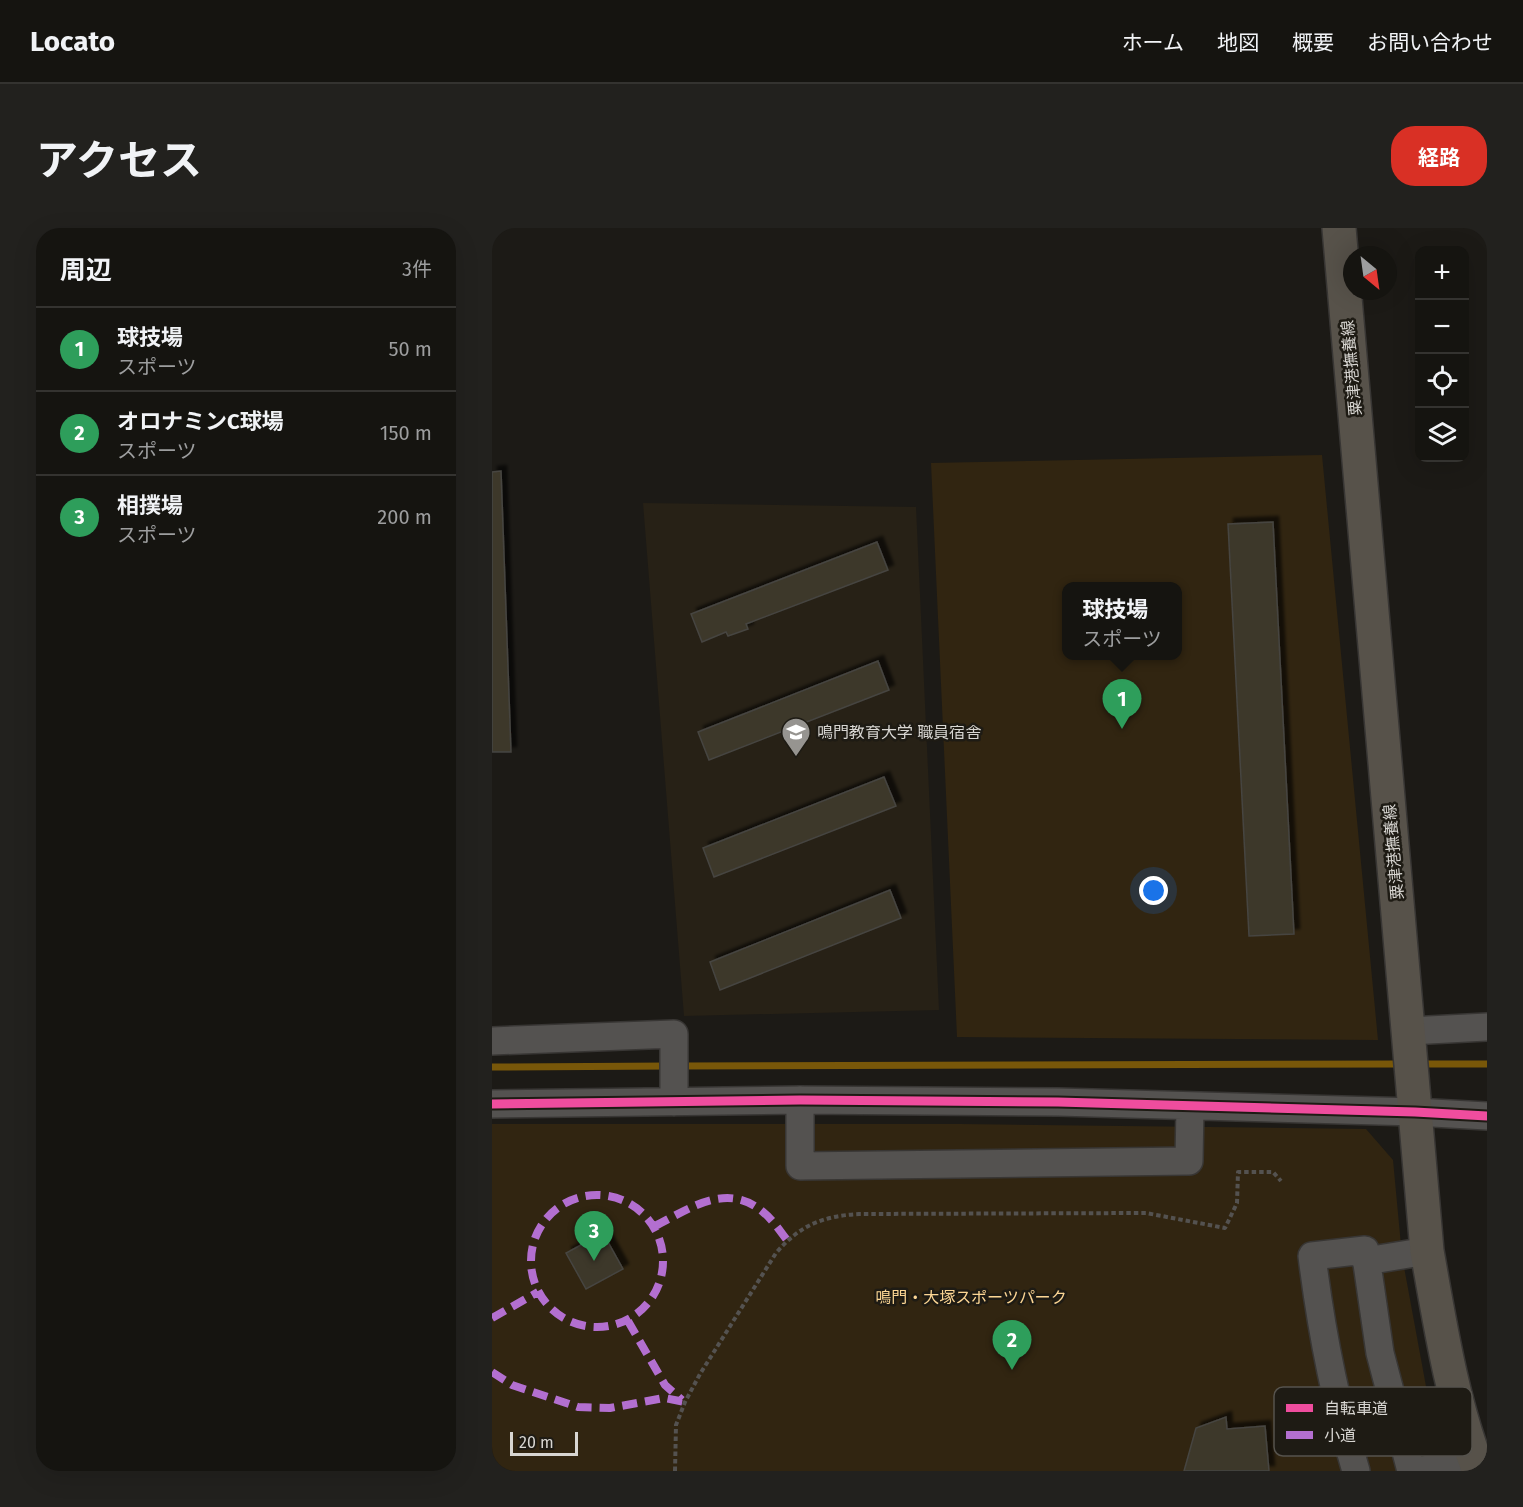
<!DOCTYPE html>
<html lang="ja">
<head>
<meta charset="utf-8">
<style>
  body { margin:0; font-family:"Fira Sans","Noto Sans JP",sans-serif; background:#22211e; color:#f1f3f6 }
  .controls { position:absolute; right:18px; top:18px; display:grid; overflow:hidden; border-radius:12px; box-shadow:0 6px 24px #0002 }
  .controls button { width:54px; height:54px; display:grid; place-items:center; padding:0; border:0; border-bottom:2px solid #343330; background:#151410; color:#f1f3f6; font:30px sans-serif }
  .compass { position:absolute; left:851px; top:18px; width:54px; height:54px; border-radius:50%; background:#151410; box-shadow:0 6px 24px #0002; rotate:151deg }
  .scale { position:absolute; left:18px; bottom:15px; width:68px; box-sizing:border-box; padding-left:6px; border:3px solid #d8d6d2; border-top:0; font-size:16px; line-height:21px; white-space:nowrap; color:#d8d6d2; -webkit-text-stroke:4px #1e1b14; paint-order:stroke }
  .you { position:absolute; left:662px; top:663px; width:21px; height:21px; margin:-15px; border:4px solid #fff; border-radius:50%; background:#1a73e8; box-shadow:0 0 0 9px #1a73e833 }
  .badge { display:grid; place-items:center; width:39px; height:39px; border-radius:50%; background:#d93025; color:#fff; font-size:20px; font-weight:700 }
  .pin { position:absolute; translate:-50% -50px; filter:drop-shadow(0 2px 3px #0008) }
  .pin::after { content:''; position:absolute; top:32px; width:21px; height:18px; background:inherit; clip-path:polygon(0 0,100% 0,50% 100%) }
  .popup { position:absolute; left:570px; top:354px; width:120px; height:78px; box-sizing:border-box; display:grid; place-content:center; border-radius:12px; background:#151410; filter:drop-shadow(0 2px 4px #0005); font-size:20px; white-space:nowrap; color:#9d9e9f }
  .popup b { font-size:22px; color:#f1f3f6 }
  .popup::after { content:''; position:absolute; left:50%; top:100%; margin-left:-12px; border:12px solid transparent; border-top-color:#151410 }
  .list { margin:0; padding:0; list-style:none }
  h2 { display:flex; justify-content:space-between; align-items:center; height:78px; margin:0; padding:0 24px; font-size:26px }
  h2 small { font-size:20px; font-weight:400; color:#9d9e9f }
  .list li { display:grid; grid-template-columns:39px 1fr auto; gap:18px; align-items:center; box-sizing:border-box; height:84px; padding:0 24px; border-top:2px solid #343330 }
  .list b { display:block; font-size:22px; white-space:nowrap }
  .list p { margin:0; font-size:20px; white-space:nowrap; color:#9d9e9f }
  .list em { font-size:20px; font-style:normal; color:#9d9e9f }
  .icon { flex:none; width:33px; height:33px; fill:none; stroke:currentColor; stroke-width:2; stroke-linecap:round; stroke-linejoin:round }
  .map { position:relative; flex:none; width:995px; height:1243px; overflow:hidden; border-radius:24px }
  header { display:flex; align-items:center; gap:36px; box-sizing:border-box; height:84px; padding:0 30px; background:#151410; border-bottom:2px solid #343330 }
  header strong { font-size:28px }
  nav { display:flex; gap:33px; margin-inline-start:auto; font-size:21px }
  .intro { display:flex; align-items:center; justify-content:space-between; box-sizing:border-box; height:144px; padding:0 36px }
  h1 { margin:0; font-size:42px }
  .button { padding:15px 27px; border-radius:24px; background:#d93025; color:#fff; font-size:21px; font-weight:700 }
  main { display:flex; gap:36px; padding:0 36px }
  aside { flex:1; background:#151410; border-radius:24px; box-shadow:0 6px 24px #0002 }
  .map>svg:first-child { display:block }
  .built { fill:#272116 }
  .green { fill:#312511; fill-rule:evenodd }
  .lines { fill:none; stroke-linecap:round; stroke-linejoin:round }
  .stream { stroke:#785709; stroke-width:7 }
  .building { fill:#3d382c; stroke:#464541; stroke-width:1.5; filter:url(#shadow) }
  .minor-casing { stroke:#383634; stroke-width:30 }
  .major-casing { stroke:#383634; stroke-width:36 }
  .path { stroke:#545250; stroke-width:4; stroke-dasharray:4.5 3; stroke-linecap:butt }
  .minor { stroke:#545250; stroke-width:27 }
  .major { stroke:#57524a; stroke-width:33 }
  .quiet { stroke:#b36fd0; stroke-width:8; stroke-dasharray:15 8; stroke-linecap:butt }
  .cycleway-casing { stroke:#1e1b14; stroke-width:13 }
  .cycleway { stroke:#ef4d9e; stroke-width:9 }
  .labels { text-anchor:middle; stroke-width:5; stroke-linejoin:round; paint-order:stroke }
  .street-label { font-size:16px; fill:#d8d6d2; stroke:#1e1b14 }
  .poi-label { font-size:16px; fill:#d8d6d2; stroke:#1e1b14; text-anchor:start }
  .park-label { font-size:16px; fill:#fcd694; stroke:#1e1b14 }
  .key { fill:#1e1b14; stroke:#56534d; stroke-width:1.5 }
  .key-label { font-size:16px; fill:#d8d6d2 }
</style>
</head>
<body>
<header>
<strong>Locato</strong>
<nav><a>ホーム</a><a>地図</a><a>概要</a><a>お問い合わせ</a></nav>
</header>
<div class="intro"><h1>アクセス</h1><a class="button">経路</a></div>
<main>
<aside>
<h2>周辺<small>3件</small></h2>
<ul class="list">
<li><span class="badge" style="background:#2e9e5b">1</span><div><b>球技場</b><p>スポーツ</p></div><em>50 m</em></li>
<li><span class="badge" style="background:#2e9e5b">2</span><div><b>オロナミンC球場</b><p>スポーツ</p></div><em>150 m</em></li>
<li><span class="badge" style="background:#2e9e5b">3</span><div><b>相撲場</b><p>スポーツ</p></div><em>200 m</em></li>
</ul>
</aside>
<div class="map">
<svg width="995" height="1243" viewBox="0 0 995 1243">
  <defs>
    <filter id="shadow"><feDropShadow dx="5.5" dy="-5.5" stdDeviation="1.5" flood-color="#0009"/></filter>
  </defs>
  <rect width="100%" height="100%" fill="#1c1a16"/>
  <path class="built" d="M151,275L424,279L447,782L192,788Z"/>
  <path class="green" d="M830,227L886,812L465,809L439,235ZM574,358H686V428H574Z
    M0,896H467L874,901L901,932L910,1028L938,1180L957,1243H0Z"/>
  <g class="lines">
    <path class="stream" d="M927,836H995
      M189,838L909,836
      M0,839L177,838"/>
  </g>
  <path class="building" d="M9,243L19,524H0V244Z
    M781,294L802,706L757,708L736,296Z
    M385,314L396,342L254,396L256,401L236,408L234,404L210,414L199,386Z
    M386,433L397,462L217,532L206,504Z
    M392,549L404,578L222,649L211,620Z
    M398,662L409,690L228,762L218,734Z
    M111,1005L131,1041L94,1061L74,1025Z
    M734,1189L735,1201L773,1198L777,1243H692L704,1200Z"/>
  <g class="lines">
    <g class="minor-casing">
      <path id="minor" d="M917,803L995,799
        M0,813L182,806V874
        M308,872V938L697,933L698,878
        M0,876L308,872L566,874L923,884L995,888
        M874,1033L935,1023
        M864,1243C843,1173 829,1101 820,1028L873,1022L888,1125L919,1243
        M931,1243L980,1225"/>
    </g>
    <g class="major-casing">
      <path id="major" d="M847,0L935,1023C948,1096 960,1174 987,1243"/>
    </g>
    <path class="path" d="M183,1243L184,1197L193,1174L208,1146L284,1025C308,997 331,988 367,986L654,985L733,1000L745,975L746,944H781L789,953"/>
    <use href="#minor" class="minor"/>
    <use href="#major" class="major"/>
    <path class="quiet" d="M39 1033a66 66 0 1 1 132 0a66 66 0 1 1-132 0Z
      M163,998C197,981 235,953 271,984C280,991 288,1003 295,1012
      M0,1090L46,1064
      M136,1093L173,1157L190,1172
      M0,1144L20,1157L86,1179L118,1180L172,1170L193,1174"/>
    <g class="cycleway-casing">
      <path id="cycleway" d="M0,876L308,872L566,874L923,884L995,888"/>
    </g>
    <use href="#cycleway" class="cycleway"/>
  </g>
  <defs>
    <g id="university-pin" transform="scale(1.5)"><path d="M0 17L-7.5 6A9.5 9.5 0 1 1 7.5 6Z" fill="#969490" stroke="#1e1b14"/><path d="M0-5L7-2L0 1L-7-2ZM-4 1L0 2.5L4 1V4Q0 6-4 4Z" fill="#fff"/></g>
  </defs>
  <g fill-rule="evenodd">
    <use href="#university-pin" x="304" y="504"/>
  </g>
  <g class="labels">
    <g class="street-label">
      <text transform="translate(859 140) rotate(-95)" y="6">粟津港撫養線</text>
      <text transform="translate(901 624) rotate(-95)" y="6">粟津港撫養線</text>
    </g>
    <g class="poi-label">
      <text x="325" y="510">鳴門教育大学 職員宿舎</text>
    </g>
    <g class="park-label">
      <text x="479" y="1075">鳴門・大塚スポーツパーク</text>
    </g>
  </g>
  <rect x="782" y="1159" width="198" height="69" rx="9" class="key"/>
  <rect x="794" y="1176" width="27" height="8" fill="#ef4d9e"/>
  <rect x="794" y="1203" width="27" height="8" fill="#b36fd0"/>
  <g class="key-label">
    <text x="832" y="1186">自転車道</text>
    <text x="832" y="1213">小道</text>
  </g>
</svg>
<div class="controls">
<button>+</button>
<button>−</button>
<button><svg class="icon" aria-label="locate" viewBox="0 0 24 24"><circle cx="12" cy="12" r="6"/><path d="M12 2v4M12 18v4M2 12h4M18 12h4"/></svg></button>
<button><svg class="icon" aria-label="layers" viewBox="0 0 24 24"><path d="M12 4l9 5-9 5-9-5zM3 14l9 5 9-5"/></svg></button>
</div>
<svg class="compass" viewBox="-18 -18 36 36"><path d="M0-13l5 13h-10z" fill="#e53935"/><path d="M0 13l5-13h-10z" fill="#9d9e9f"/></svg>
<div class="scale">20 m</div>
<div class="you"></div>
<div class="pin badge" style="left:630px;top:501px;background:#2e9e5b">1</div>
<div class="popup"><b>球技場</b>スポーツ</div>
<div class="pin badge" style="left:520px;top:1142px;background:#2e9e5b">2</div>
<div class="pin badge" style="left:102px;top:1033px;background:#2e9e5b">3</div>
</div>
</main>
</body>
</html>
